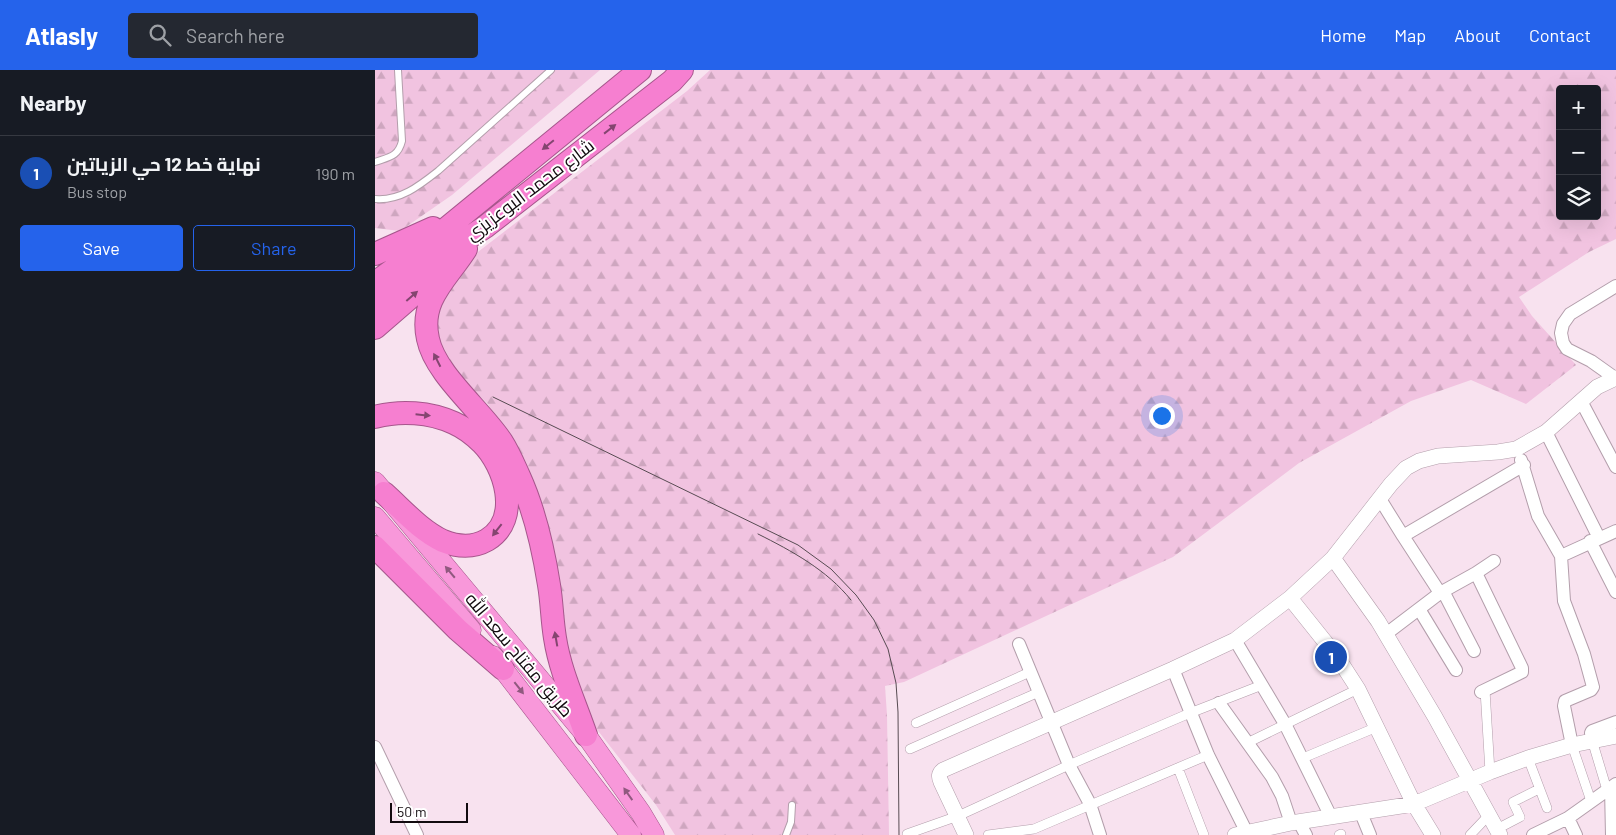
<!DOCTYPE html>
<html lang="en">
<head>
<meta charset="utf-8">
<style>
  body { margin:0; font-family:Barlow,Cairo,sans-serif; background:#242831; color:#f1f3f6 }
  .controls { position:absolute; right:15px; top:15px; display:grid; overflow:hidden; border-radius:5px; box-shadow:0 5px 20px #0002 }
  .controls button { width:45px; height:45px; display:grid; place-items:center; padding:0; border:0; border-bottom:1px solid #363941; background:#171b24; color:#f1f3f6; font:25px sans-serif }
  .scale { position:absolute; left:15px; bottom:12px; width:78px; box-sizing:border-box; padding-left:5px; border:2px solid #120b0f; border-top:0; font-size:14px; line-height:18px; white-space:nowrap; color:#120b0f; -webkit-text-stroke:4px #fff; paint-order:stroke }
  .you { position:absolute; left:786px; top:345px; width:18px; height:18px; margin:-12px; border:4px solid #fff; border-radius:50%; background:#1a73e8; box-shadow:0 0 0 8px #1a73e833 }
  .badge { display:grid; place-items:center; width:32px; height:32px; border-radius:50%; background:#2563eb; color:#fff; font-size:16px; font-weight:700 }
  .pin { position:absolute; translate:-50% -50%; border:2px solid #fff; box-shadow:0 1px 5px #0006 }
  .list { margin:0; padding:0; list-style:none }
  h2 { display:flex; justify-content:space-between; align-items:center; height:65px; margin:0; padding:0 20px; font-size:21px }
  h2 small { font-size:16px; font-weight:400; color:#9ea1a6 }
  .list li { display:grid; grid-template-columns:32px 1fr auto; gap:15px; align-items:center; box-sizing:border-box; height:75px; padding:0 20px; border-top:1px solid #363941 }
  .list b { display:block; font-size:19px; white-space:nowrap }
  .list p { margin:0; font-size:16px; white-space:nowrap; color:#9ea1a6 }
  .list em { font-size:16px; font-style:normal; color:#9ea1a6 }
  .actions { display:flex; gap:10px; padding:15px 20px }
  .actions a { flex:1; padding:11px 0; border:1px solid #2563eb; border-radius:5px; text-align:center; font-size:18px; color:#2563eb }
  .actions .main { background:#2563eb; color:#fff }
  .icon { flex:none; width:28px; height:28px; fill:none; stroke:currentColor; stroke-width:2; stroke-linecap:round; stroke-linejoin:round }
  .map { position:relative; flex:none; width:1241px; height:765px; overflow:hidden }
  header { display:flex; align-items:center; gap:30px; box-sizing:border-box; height:70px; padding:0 25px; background:#2563eb; color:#fff }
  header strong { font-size:24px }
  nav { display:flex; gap:28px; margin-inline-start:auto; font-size:18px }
  .search { width:350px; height:45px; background:#242831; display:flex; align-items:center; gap:12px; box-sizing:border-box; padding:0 18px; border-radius:5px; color:#9ea1a6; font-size:19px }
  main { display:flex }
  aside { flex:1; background:#171b24 }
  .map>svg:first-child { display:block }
  .forest { fill:url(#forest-firs); fill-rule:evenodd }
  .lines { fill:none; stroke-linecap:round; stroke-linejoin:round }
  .service-casing { stroke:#b39eab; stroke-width:8 }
  .pedestrian-casing { stroke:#b39eab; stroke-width:10 }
  .minor-casing { stroke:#b39eab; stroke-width:14 }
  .tertiary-casing { stroke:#b39eab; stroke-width:16 }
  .trunk-casing { stroke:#a6568c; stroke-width:21 }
  .motorway-casing { stroke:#a6568c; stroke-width:24 }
  .service { stroke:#fff; stroke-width:6 }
  .pedestrian { stroke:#fff; stroke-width:9 }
  .minor { stroke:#fff; stroke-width:12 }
  .tertiary { stroke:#fff; stroke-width:15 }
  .trunk { stroke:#f898da; stroke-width:20 }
  .motorway { stroke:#f67fd0; stroke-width:22 }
  .tram { stroke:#574b52; stroke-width:1 }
  .oneway { fill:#844570 }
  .oneway2 { fill:#90597f }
  .labels { text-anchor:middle; stroke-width:4; stroke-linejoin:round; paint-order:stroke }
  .street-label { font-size:18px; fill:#120b0f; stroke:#fff }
</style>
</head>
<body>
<header>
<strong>Atlasly</strong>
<div class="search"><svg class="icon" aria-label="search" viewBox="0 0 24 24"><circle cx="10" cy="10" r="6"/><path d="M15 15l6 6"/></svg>Search here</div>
<nav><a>Home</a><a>Map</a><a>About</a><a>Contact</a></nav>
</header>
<main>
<aside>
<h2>Nearby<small></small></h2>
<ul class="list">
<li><span class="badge" style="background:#1a4fb4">1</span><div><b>نهاية خط 12 حي الزياتين</b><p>Bus stop</p></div><em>190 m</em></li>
</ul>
<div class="actions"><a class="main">Save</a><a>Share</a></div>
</aside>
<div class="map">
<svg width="1241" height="765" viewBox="0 0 1241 765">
  <defs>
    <pattern id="forest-firs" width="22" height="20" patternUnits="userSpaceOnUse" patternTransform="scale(1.25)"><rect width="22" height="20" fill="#f1c3e0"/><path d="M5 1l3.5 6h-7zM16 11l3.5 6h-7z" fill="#cea6bf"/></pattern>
  </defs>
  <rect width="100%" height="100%" fill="#f8e2ef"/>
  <path class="forest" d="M0,0H225L77,125L25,161L0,158Z
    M335,0H1241V169L1214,182L1144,227L1157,246L1201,295L1151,334L1096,310L1036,331L924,393L798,487L529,612L510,616L512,645L514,765H300L281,735L213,648L132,368L113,334L75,299L56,247L86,195L312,21ZM1185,19H1222V146H1185Z"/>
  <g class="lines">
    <g class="service-casing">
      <path id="service" d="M0,92C14,87 23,87 27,71L23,0
        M0,129C25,131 44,116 63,101L176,0
        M411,765L416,752L417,735"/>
    </g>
    <g class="pedestrian-casing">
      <path id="pedestrian" d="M1110,620L1115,702
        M541,653L655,602
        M1217,670L1232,720
        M872,673L983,619
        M1197,675L1216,731
        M535,679L664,622
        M928,688L1002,657
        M1153,688L1172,738
        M803,698L829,765
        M1122,759L1145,747L1138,732L1164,719
        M532,764L583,746L694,695L815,643L887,615
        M613,765L659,759L833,685
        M964,765L966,764
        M1095,765L1114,745"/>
    </g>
    <g class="minor-casing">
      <path id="minor" d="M1240,308L1216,291L1192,279L1188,273L1186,263L1188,254L1195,244L1241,216
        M1206,331L1241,397
        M1171,362L1224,468
        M1146,390L1163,446L1186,486L1241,461
        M1005,429L1028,466L1149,395
        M1028,466L1065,523
        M1215,471L1241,522
        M1186,486L1189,531L1209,584L1218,617L1216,620L1190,631L1189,636L1197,675
        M1101,503L1147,598V602L1143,604L1106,622
        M1068,521L1099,581
        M1044,539L1081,600
        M1011,564L1065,523L1101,503L1119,491
        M860,570L910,654L956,747
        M644,574L694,695L715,734L725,765
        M798,599L833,685L873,765
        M844,633L897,707L907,726L916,753
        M1217,670L1216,663L1217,661L1241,652
        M0,677L42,765
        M1236,717L1237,765
        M986,743L995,765
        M1193,748L1201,765
        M924,752L931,765
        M1158,765L1193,748L1241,714"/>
    </g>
    <g class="tertiary-casing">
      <path id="tertiary" d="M958,488L1003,551L1060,647L1125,765
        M915,528L963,588L983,619L1039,734L1058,765
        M591,765L566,712C564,707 563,704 568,700L798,599L860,570L915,528L958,488L1016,414L1031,398L1044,391L1063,386L1123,382L1141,379L1171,362L1222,317L1241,308
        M860,765L916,753L1039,734L1115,702L1153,688L1197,675L1241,666"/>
    </g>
    <g class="trunk-casing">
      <path id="trunk" d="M0,412L211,665L266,743L279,765
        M0,447L96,560
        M118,586L256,765"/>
    </g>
    <g class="motorway-casing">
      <path id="motorway" d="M91,179C72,209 44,230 53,269C60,304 107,341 127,372C134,383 139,395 144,406C160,441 168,477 174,515C177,533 177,550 180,568C185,601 200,633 211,665
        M0,184L58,158
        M0,213L45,180L265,0
        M0,234L32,208L110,157L297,11L307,0
        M0,258L67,200
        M0,347C25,340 55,342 79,353C88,357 100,366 107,373C130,396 147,449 112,470C98,478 83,477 68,471C45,460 28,440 9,423
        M0,477L83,560L128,599"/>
    </g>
    <use href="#service" class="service"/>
    <use href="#pedestrian" class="pedestrian"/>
    <use href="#minor" class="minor"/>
    <use href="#tertiary" class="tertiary"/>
    <use href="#trunk" class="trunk"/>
    <use href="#motorway" class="motorway"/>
    <path class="tram" d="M118,327L423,475L456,499L481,525L499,550L513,579L521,613L523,642L524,765
      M383,464C417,481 452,500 476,530"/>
  </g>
  <defs><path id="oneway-solid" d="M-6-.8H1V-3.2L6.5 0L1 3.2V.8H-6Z" transform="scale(1.25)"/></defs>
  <g class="oneway">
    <use href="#oneway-solid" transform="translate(235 59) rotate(-38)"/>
    <use href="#oneway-solid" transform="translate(173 75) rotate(141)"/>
    <use href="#oneway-solid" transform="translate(37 226) rotate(-41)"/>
    <use href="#oneway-solid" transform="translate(62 290) rotate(-117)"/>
    <use href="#oneway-solid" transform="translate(48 345) rotate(6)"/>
    <use href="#oneway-solid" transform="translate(122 460) rotate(128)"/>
    <use href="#oneway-solid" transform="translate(181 569) rotate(-100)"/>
  </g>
  <g class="oneway2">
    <use href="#oneway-solid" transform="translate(75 502) rotate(-130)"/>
    <use href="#oneway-solid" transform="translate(144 618) rotate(52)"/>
    <use href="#oneway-solid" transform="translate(253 724) rotate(-125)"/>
  </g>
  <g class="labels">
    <g class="street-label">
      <text transform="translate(155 120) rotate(-37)" y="6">شارع محمد البوعزيزي</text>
      <text transform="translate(144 585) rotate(50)" y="6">طريق مفتاح سعد الله</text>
    </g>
  </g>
</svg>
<div class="controls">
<button>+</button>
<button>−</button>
<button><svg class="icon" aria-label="layers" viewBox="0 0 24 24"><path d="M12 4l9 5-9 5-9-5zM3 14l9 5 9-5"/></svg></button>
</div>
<div class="scale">50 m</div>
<div class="you"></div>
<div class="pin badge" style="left:956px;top:587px;background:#1a4fb4">1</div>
</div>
</main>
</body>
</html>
